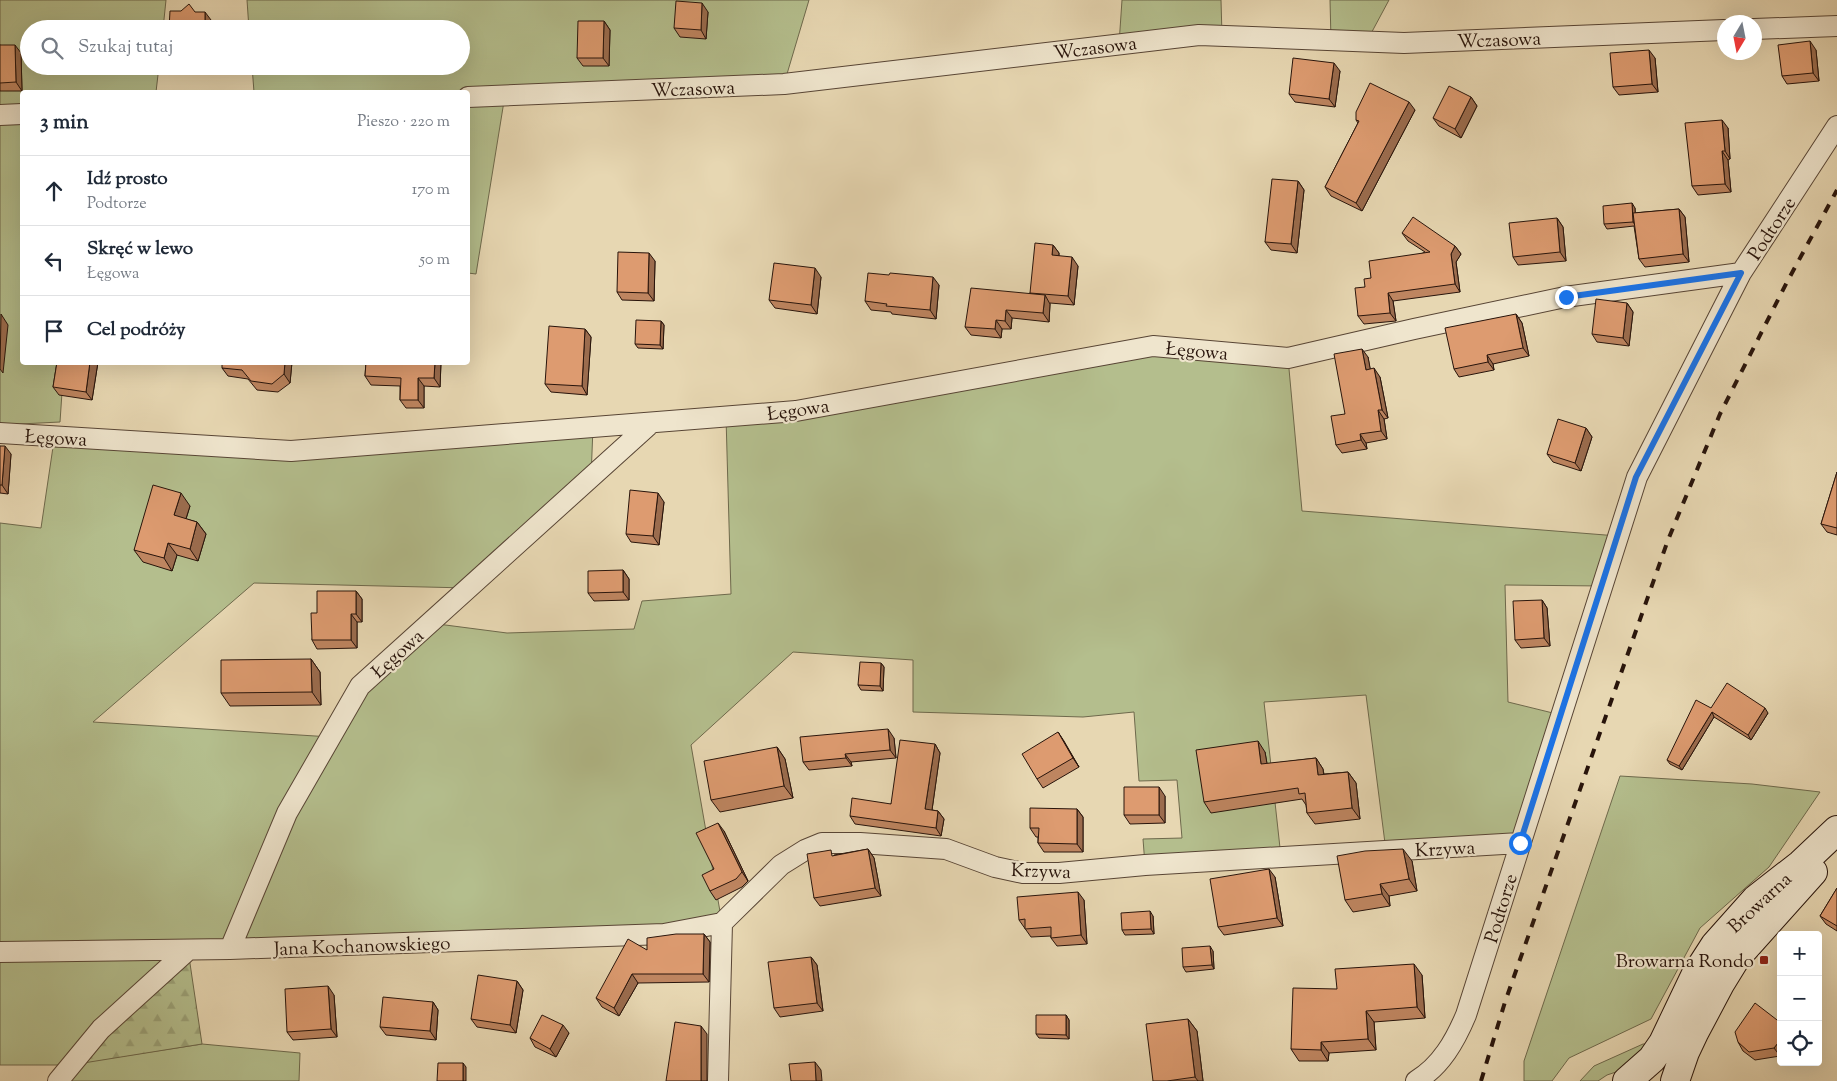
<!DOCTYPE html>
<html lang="pl">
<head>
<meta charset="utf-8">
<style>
  body { margin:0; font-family:"Sorts Mill Goudy",serif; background:#f6f6f7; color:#1f2937 }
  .controls { position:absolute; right:15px; bottom:15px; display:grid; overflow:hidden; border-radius:5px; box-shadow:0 5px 20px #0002 }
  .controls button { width:45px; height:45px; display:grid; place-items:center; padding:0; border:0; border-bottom:1px solid #e0e1e3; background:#fff; color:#1f2937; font:25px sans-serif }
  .compass { position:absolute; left:1717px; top:15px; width:45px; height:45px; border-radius:50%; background:#fff; box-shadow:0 5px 20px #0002; rotate:190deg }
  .stop { position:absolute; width:15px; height:15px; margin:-11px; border:4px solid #1a73e8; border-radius:50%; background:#fff }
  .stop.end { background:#1a73e8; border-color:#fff; box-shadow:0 1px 5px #0008 }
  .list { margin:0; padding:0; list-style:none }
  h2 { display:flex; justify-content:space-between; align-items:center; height:65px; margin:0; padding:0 20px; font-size:21px }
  h2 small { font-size:16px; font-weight:400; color:#747a83 }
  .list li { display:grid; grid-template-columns:32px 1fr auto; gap:15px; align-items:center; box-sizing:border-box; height:70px; padding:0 20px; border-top:1px solid #e0e1e3 }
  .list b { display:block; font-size:19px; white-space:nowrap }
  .list p { margin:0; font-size:16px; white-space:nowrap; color:#747a83 }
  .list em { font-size:16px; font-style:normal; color:#747a83 }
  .icon { flex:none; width:28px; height:28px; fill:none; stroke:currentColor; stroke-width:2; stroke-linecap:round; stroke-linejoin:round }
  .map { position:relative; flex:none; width:1837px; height:1081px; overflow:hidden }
  .search { position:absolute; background:#fff; box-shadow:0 5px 20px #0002; left:20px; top:20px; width:450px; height:55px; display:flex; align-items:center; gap:12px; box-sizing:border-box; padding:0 18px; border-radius:28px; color:#747a83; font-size:19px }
  .panel { position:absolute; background:#fff; box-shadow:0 5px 20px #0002; left:20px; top:90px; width:450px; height:275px; border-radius:5px }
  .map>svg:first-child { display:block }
  .grass { fill:#b4be8d; stroke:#6e694c }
  .forest { fill:url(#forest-firs); stroke:#6e694c }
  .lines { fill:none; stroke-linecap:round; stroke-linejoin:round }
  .street-casing { stroke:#584535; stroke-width:22 }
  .secondary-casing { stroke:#28140b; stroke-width:30 }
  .street { stroke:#efe5cd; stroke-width:20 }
  .secondary { stroke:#efe5cd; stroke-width:28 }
  .rail { stroke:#28140b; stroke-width:4; stroke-dasharray:9 9; stroke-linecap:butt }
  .wall { fill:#be8560; stroke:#28140b }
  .shaded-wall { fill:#9b6c4e; stroke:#28140b }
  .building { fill:#dd9b70; stroke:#28140b }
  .route { stroke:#1a73e8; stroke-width:6 }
  .poi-dot { fill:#8f2418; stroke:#efe5cd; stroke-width:2 }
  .labels { text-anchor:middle; stroke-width:4.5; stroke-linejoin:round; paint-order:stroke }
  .street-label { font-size:19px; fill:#28140b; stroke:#efe5cd }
  .poi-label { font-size:19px; fill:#28140b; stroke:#efe5cd; text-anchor:end }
</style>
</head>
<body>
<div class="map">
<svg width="1837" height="1081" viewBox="0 0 1837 1081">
  <defs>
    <pattern id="forest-firs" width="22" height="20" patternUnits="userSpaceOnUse" patternTransform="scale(1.25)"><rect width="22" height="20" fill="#b4be8d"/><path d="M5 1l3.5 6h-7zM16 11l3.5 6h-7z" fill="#9ba278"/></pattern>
  </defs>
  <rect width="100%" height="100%" fill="#e7d7b2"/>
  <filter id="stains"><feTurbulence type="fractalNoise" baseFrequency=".004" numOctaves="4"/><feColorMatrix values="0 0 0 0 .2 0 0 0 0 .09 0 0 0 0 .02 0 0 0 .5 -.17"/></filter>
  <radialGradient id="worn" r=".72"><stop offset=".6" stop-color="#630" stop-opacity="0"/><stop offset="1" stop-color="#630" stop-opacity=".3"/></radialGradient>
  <path class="grass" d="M0,0H166L163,29H29V66H159L156,92H22V362L64,363L60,422L0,425Z
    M247,0H809L784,84L505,95L476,274L468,273V92H254L252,66H461V29H249Z
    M1122,0H1221L1222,36L1119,44Z
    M1330,0H1389L1367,41L1331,40Z
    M1153,346L1288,358L1302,511L1618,536L1602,586L1505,585L1508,702L1561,715L1520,843L1386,851L1366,695L1264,702L1281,857L1145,865L1143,839L1182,838L1177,780L1139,781L1134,712L1083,717L913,712V660L793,652L691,745L722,923L188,950L72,1064L202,1044L300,1053L299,1081H58L71,1065H0V523L41,528L53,447L291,451L593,427L591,478L468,588L254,583L93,722L331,737L360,686L430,623L507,633L634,629L642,601L731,594L726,417Z
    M1620,776L1752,784L1820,792L1769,867L1700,928L1651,1019L1569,1058L1552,1081H1524V1061Z
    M1643,1044H1649L1628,1068L1607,1075L1598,1081H1580L1594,1066Z"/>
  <path class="forest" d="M188,950L202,1044L71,1065Z"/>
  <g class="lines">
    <g class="street-casing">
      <path id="street" d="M1754,29L1837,26
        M468,97L784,84L1199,35L1404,43L1724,30
        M0,115L22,114
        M0,433L291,451L796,411L1153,346L1288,358L1414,329L1565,297L1741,273
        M230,949L287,813L360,686L651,423
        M0,952L230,949L664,934L722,923
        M58,1081L101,1029L188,950
        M718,1081L722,923L781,865L805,850L822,843H860L946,849L995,867L1023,873H1059L1145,865L1520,843
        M1416,1081C1441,1066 1455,1041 1466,1015L1637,477L1741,273L1837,126"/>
    </g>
    <g class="secondary-casing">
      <path id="secondary" d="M1627,1081L1652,1059L1663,1043L1695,976L1715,945L1756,899L1801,864L1837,830
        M1675,1081L1685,1052L1694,1033L1720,984L1736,958L1813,872"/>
    </g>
    <use href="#street" class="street"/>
    <use href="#secondary" class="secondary"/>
    <path class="rail" d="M1481,1081L1505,1002L1668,540L1720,414L1787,282L1837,190"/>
  </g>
  <path class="wall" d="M708,12L706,39L680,37L674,28Z
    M604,21L610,30L609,66H583L577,58Z
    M0,45L21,53L22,91H0Z
    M1816,50L1819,81L1787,84L1782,76Z
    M1655,58L1658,92L1619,95L1613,87Z
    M1340,71L1335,107L1295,102L1289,94Z
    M1471,97L1477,106L1461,138L1439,126L1433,118Z
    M1415,110L1362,211L1331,196L1325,187L1358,123L1356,120Z
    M1728,128L1730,159L1728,160L1731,192L1698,195L1692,186Z
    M1298,181L1304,190L1297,253L1271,250L1265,242Z
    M1635,208V213L1679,209L1685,217L1689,262L1645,267L1639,259L1634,226L1607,229L1604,224Z
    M1557,218L1563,227L1566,261L1518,265L1513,257Z
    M1402,233L1455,246L1461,254L1456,262L1460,292L1393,301L1396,321L1364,324L1358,316L1365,287L1371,278L1425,252L1408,241Z
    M1053,245L1059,253V256L1078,266L1074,305L1050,303V304L1049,322L1012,318L1011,329H1002L1001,338L971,335L965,327L1031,294L1030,293Z
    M655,261L654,301L622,300L617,292Z
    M821,277L817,314L775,308L769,300Z
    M939,285L936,319L892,314L891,312L871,310L865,301Z
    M1627,303L1633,312L1629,346L1597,342L1592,334Z
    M1516,314L1522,323L1529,356L1493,364L1494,370L1459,377L1454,369Z
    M661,321L664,325L663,349L638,348L635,344Z
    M585,329L591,337L587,395L551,392L545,384Z
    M1368,357L1370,369L1380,377L1388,418L1384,419L1387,439L1366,443L1367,449L1342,453L1336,445L1345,414Z
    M57,362H98L92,400L59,395L53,387Z
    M292,362L290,383L278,392L257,390L248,379L228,376L222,368Z
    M366,362H441L440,387L424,386V408H406L400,400V386L371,385L365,376Z
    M1586,428L1592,437L1581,471L1553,462L1547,454Z
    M0,446L11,454L8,494L0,493Z
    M1837,472V535L1827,532L1821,524Z
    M664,502L659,545L631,542L626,534Z
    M190,506L186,519L197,522L206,534L198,561L177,555L172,571L143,562L134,550Z
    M623,570L629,579V600L594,601L588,593Z
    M356,591L362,599V622H357V648L317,649L312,640L317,613Z
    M1542,600L1547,608L1550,646L1521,648L1515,640Z
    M311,659L320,672L321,705L230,706L221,693Z
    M881,663L884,667L883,691L861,690L858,685Z
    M1711,708L1768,713L1751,740L1714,717L1682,770L1670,764L1667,760Z
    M1058,732L1079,767L1043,788L1037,779Z
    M894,738L896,758L851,762L852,766L809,770L803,762Z
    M935,744L940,753L932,810L938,811L944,819L941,836L855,824L850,816L891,804Z
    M777,747L785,759L793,798L720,812L711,800Z
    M1265,752L1267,764L1316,758L1323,769L1324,774L1348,772L1356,783L1360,819L1315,824L1307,813L1306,805L1302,799L1211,813L1204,802Z
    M1165,796V823L1130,824L1124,815Z
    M1077,809L1083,817V852H1044L1038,843V837H1036L1030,828Z
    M724,831L748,881L742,887L716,900L710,891L714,869Z
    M868,849L874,858L881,896L820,906L814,898L834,855Z
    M1412,861L1417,891L1389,896L1390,906L1353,912L1345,900Z
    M1275,877L1283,926L1224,935L1218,927Z
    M1837,888V931L1826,924L1820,916Z
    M1084,900L1087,944L1057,946L1051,938V936L1031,937L1019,920Z
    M1153,916L1154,934L1125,935L1122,930Z
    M704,934L710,942L709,982L638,983L619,1016L602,1007L596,998L647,950Z
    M1213,951L1214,969L1186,972L1183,967Z
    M811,957L817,965L823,1011L780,1017L774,1008Z
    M1422,975L1425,1018L1374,1022L1376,1050L1329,1053L1328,1061H1299L1291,1049L1337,989Z
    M517,981L523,990L516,1033L477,1027L471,1019Z
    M334,995L337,1037L293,1040L287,1032Z
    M433,1002L438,1010L436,1040L386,1035L380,1027Z
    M1066,1015L1069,1020V1039L1039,1038L1036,1034Z
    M1188,1019L1197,1031L1203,1081H1153Z
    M1781,1023V1055L1780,1056L1755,1060L1743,1051L1738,1042Z
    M569,1033L556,1057L535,1047L530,1038Z"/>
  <path class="shaded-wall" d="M702,3L708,12L706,39L701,30Z
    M205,12L211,20V29H205Z
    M604,21L610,30L609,66L603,58Z
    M1810,41L1816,50L1819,81L1813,73Z
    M15,45L21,53L22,91L16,82Z
    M1649,50L1655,58L1658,92L1652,84Z
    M1334,63L1340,71L1335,107L1329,99Z
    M1471,97L1477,106L1461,138L1455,129Z
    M1409,102L1415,110L1362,211L1356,203Z
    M1722,120L1728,128L1730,159L1725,151Z
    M1722,151L1728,160L1731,192L1725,184Z
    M1298,181L1304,190L1297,253L1291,244Z
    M1632,203L1635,208L1636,226L1633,222Z
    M1679,209L1685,217L1689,262L1683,254Z
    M1557,218L1563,227L1566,261L1560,252Z
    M1053,245L1059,253L1058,264L1052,255Z
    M1455,246L1461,254L1456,262L1460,292L1455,284L1451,254Z
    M649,253L655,261L654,301L648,293Z
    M1072,257L1078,266L1074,305L1068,296Z
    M815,268L821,277L817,314L811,305Z
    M933,277L939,285L936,319L930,310Z
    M1388,293L1393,301L1396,321L1390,313Z
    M1045,295L1050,304L1049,322L1043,313Z
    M1627,303L1633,312L1629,346L1623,338Z
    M1006,310L1012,318L1011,329L1005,321Z
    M1,314L8,325L3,373L0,369Z
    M1516,314L1522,323L1529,356L1523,348Z
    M996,320L1002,329L1001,338L995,329Z
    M661,321L664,325L663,349L660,345Z
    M585,329L591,337L587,395L582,386Z
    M1362,349L1368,357L1372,378L1366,370Z
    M1487,355L1493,364L1494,370L1488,362Z
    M90,362H98L92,400L86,392Z
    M285,362H292L290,383L284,374Z
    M435,362H441L440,387L434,378Z
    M1374,368L1380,377L1388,418L1382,410Z
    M418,378L424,386V408L418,400Z
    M1378,410L1384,419L1387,439L1381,431Z
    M1586,428L1592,437L1581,471L1575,463Z
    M1360,434L1366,443L1367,449L1361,440Z
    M5,446L11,454L8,494L2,485Z
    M181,493L190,506L183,528L174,515Z
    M658,493L664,502L659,545L653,536Z
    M197,522L206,534L198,561L190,549Z
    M168,543L177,555L172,571L164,558Z
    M623,570L629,579V600L623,592Z
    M356,591L362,599V622L356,614Z
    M1542,600L1547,608L1550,646L1544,638Z
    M351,614L357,622V648L351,640Z
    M311,659L320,672L321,705L312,692Z
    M881,663L884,667L883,691L880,686Z
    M1765,708L1768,713L1751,740L1748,735Z
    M1712,712L1714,717L1682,770L1679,766Z
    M888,729L894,738L896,758L890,750Z
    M1058,732L1064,741L1079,767L1073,758Z
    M1258,741L1265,752L1269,775L1261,764Z
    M935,744L940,753L931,817L925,809Z
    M777,747L785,759L793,798L784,786Z
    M845,754L851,762L852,766L846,758Z
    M1316,758L1323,769L1325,786L1318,775Z
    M1348,772L1356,783L1360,819L1352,808Z
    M1159,787L1165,796V823L1159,815Z
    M1077,809L1083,817V852L1077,844Z
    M938,811L944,819L941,836L936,828Z
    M718,823L724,831L748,881L742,872Z
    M868,849L874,858L881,896L875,888Z
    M1403,849L1412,861L1417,891L1409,879Z
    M1269,869L1275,877L1283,926L1277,918Z
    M1380,884L1389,896L1390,906L1382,894Z
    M1078,892L1084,900L1087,944L1081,935Z
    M1150,911L1153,916L1154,934L1151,929Z
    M704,934L710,942L709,982L703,974Z
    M1210,946L1213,951L1214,969L1212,965Z
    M811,957L817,965L823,1011L817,1003Z
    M1414,964L1422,975L1425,1018L1417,1007Z
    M632,974L638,983L619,1016L614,1008Z
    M517,981L523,990L516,1033L510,1025Z
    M328,986L334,995L337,1037L331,1029Z
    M433,1002L438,1010L436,1040L430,1031Z
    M1366,1011L1374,1022L1376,1050L1368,1039Z
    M1066,1015L1069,1020V1039L1066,1035Z
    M1188,1019L1197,1031L1203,1081H1198L1195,1077Z
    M563,1025L569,1033L556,1057L550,1049Z
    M701,1026L707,1034V1081H701Z
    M1781,1039V1055L1780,1056L1774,1048Z
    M1321,1042L1329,1053L1328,1061L1321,1050Z
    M815,1062L821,1070L822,1081H816Z
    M463,1063L466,1067V1081H463Z"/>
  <path class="building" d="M676,1L702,3L701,30L674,28Z
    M189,4L195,12H205V29H169L170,11H181Z
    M578,21H604L603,58H577Z
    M1810,41L1813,73L1782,76L1778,45Z
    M0,45H15L16,82L0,83Z
    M1649,50L1652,84L1613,87L1610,53Z
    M1293,58L1334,63L1329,99L1289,94Z
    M1370,83L1409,102L1356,203L1325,187L1359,121L1356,120V112Z
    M1449,86L1471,97L1455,129L1433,118Z
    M1722,120L1725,151H1722L1725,184L1692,186L1685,123Z
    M1272,179L1298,181L1291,244L1265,242Z
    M1632,203L1633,222L1604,224L1603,206Z
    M1679,209L1683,254L1639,259L1633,213Z
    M1413,217L1455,246L1451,254L1455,284L1388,293L1390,313L1358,316L1355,288L1365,287L1364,279L1371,278L1369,261L1430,252L1402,233Z
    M1557,218L1560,252L1513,257L1509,223Z
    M1035,243L1053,245L1052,255L1072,257L1068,296L1030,293Z
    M618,252L649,253L648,293L617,292Z
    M774,263L815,268L811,305L769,300Z
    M868,273L889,275L890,273L933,277L930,310L886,306L887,304L865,301Z
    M971,288L1045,295L1043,313L1006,310L1005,321L996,320L995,329L965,327Z
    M1596,299L1627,303L1623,338L1592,334Z
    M1516,314L1523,348L1487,355L1488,362L1454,369L1445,328Z
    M636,320L661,321L660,345L635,344Z
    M549,326L585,329L582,386L545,384Z
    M1362,349L1366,370L1374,368L1382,410H1378L1381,431L1360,434L1361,440L1336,445L1331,416L1345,414L1334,354Z
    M57,362H90L86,392L53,387Z
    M222,362H285L284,374L272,384L251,381L242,370L222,368Z
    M366,362H435L434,378H418V400H400L401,378L365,376Z
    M1558,419L1586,428L1575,463L1547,454Z
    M0,446H5L2,485H0Z
    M1837,472V528L1821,524Z
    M153,485L181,493L174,515L197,522L190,549L168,543L164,558L134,550Z
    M630,490L658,493L653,536L626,534Z
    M623,570V592L588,593V571Z
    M317,591H356V614H351V640H312L311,613H317Z
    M1542,600L1544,638L1515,640L1513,601Z
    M311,659L312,692L221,693V660Z
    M860,662L881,663L880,686L858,685Z
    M1727,683L1765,708L1748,735L1712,712L1679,766L1667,760L1696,700L1711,708Z
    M888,729L890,750L845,754L846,758L803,762L800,737Z
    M1058,732L1073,758L1037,779L1022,754Z
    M900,740L935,744L925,809L938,811L936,828L850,816L852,798L891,804Z
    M1258,741L1261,764L1316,758L1318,775L1348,772L1352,808L1307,813L1305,793L1299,794L1298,788L1204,802L1196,750Z
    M777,747L784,786L711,800L704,761Z
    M1124,787H1159V815H1124Z
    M1030,808L1077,809V844L1038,843L1039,828H1030Z
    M718,823L742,872L736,879L710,891L702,875L714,869L696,833Z
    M868,849L875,888L814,898L807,854L831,850L832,856Z
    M1403,849L1409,879L1380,884L1382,894L1345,900L1337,856L1365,851Z
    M1269,869L1277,918L1218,927L1210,879Z
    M1837,888V926L1820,916Z
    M1078,892L1081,935L1051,938V927L1025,929V919L1019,920L1017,897Z
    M1150,911L1151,929L1122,930L1121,913Z
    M676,934H704L703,974H632L614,1008L596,998L628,939L647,950V938Z
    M1210,946L1212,965L1183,967L1182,948Z
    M811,957L817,1003L774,1008L768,962Z
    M1414,964L1417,1007L1366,1011L1368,1039L1321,1042V1050L1291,1049L1293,988L1337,989L1335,969Z
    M478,975L517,981L510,1025L471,1019Z
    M328,986L331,1029L287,1032L285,989Z
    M383,997L433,1002L430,1031L380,1027Z
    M1755,1003L1781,1023V1039L1774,1048L1749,1052L1738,1042L1735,1032Z
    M542,1015L563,1025L550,1049L530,1038Z
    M1036,1015H1066V1035L1036,1034Z
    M1188,1019L1195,1077L1167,1081H1153L1146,1024Z
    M675,1022L701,1026V1081H666Z
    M815,1062L816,1081H791L789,1064Z
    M438,1063H463V1081H437Z"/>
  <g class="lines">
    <path class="route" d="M1520,843L1636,477L1741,273L1566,297"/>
  </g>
  <rect class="poi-dot" x="1759" y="955" width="10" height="10" rx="2.5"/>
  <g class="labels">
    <g class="street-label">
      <text transform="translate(1499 39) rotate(-2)" y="7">Wczasowa</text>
      <text transform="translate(1095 47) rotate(-7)" y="7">Wczasowa</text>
      <text transform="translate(693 88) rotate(-2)" y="7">Wczasowa</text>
      <text transform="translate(1771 228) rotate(-57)" y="7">Podtorze</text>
      <text transform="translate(1197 350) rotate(5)" y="7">Łęgowa</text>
      <text transform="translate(798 409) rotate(-8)" y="7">Łęgowa</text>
      <text transform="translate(56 437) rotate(3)" y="7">Łęgowa</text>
      <text transform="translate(397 653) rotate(-42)" y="7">Łęgowa</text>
      <text transform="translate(1445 848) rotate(-3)" y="7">Krzywa</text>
      <text transform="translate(1041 870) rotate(2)" y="7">Krzywa</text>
      <text transform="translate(1759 902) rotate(-43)" y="7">Browarna</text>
      <text transform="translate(1500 908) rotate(-73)" y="7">Podtorze</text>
      <text transform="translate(362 945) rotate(-2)" y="7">Jana Kochanowskiego</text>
    </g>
    <g class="poi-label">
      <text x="1754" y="967">Browarna Rondo</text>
    </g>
  </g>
  <rect width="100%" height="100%" filter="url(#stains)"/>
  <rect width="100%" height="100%" fill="url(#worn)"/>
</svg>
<div class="controls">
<button>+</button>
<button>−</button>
<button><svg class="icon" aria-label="locate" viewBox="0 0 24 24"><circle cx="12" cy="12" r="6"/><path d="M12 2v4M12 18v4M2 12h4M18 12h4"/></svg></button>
</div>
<svg class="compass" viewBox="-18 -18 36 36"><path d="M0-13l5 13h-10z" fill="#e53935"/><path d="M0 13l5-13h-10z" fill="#747a83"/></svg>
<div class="stop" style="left:1520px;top:843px"></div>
<div class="stop end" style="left:1566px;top:297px"></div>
<div class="search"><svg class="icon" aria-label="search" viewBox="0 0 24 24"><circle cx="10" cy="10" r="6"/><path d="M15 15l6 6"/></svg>Szukaj tutaj</div>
<section class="panel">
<h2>3 min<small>Pieszo · 220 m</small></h2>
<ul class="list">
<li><svg class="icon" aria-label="ahead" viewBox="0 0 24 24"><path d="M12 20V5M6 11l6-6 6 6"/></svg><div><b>Idź prosto</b><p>Podtorze</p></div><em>170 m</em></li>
<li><svg class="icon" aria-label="left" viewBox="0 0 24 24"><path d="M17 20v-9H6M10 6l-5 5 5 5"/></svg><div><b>Skręć w lewo</b><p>Łęgowa</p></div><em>50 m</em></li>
<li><svg class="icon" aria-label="arrive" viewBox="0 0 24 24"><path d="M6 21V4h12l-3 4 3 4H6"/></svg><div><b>Cel podróży</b></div></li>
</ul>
</section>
</div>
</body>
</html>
